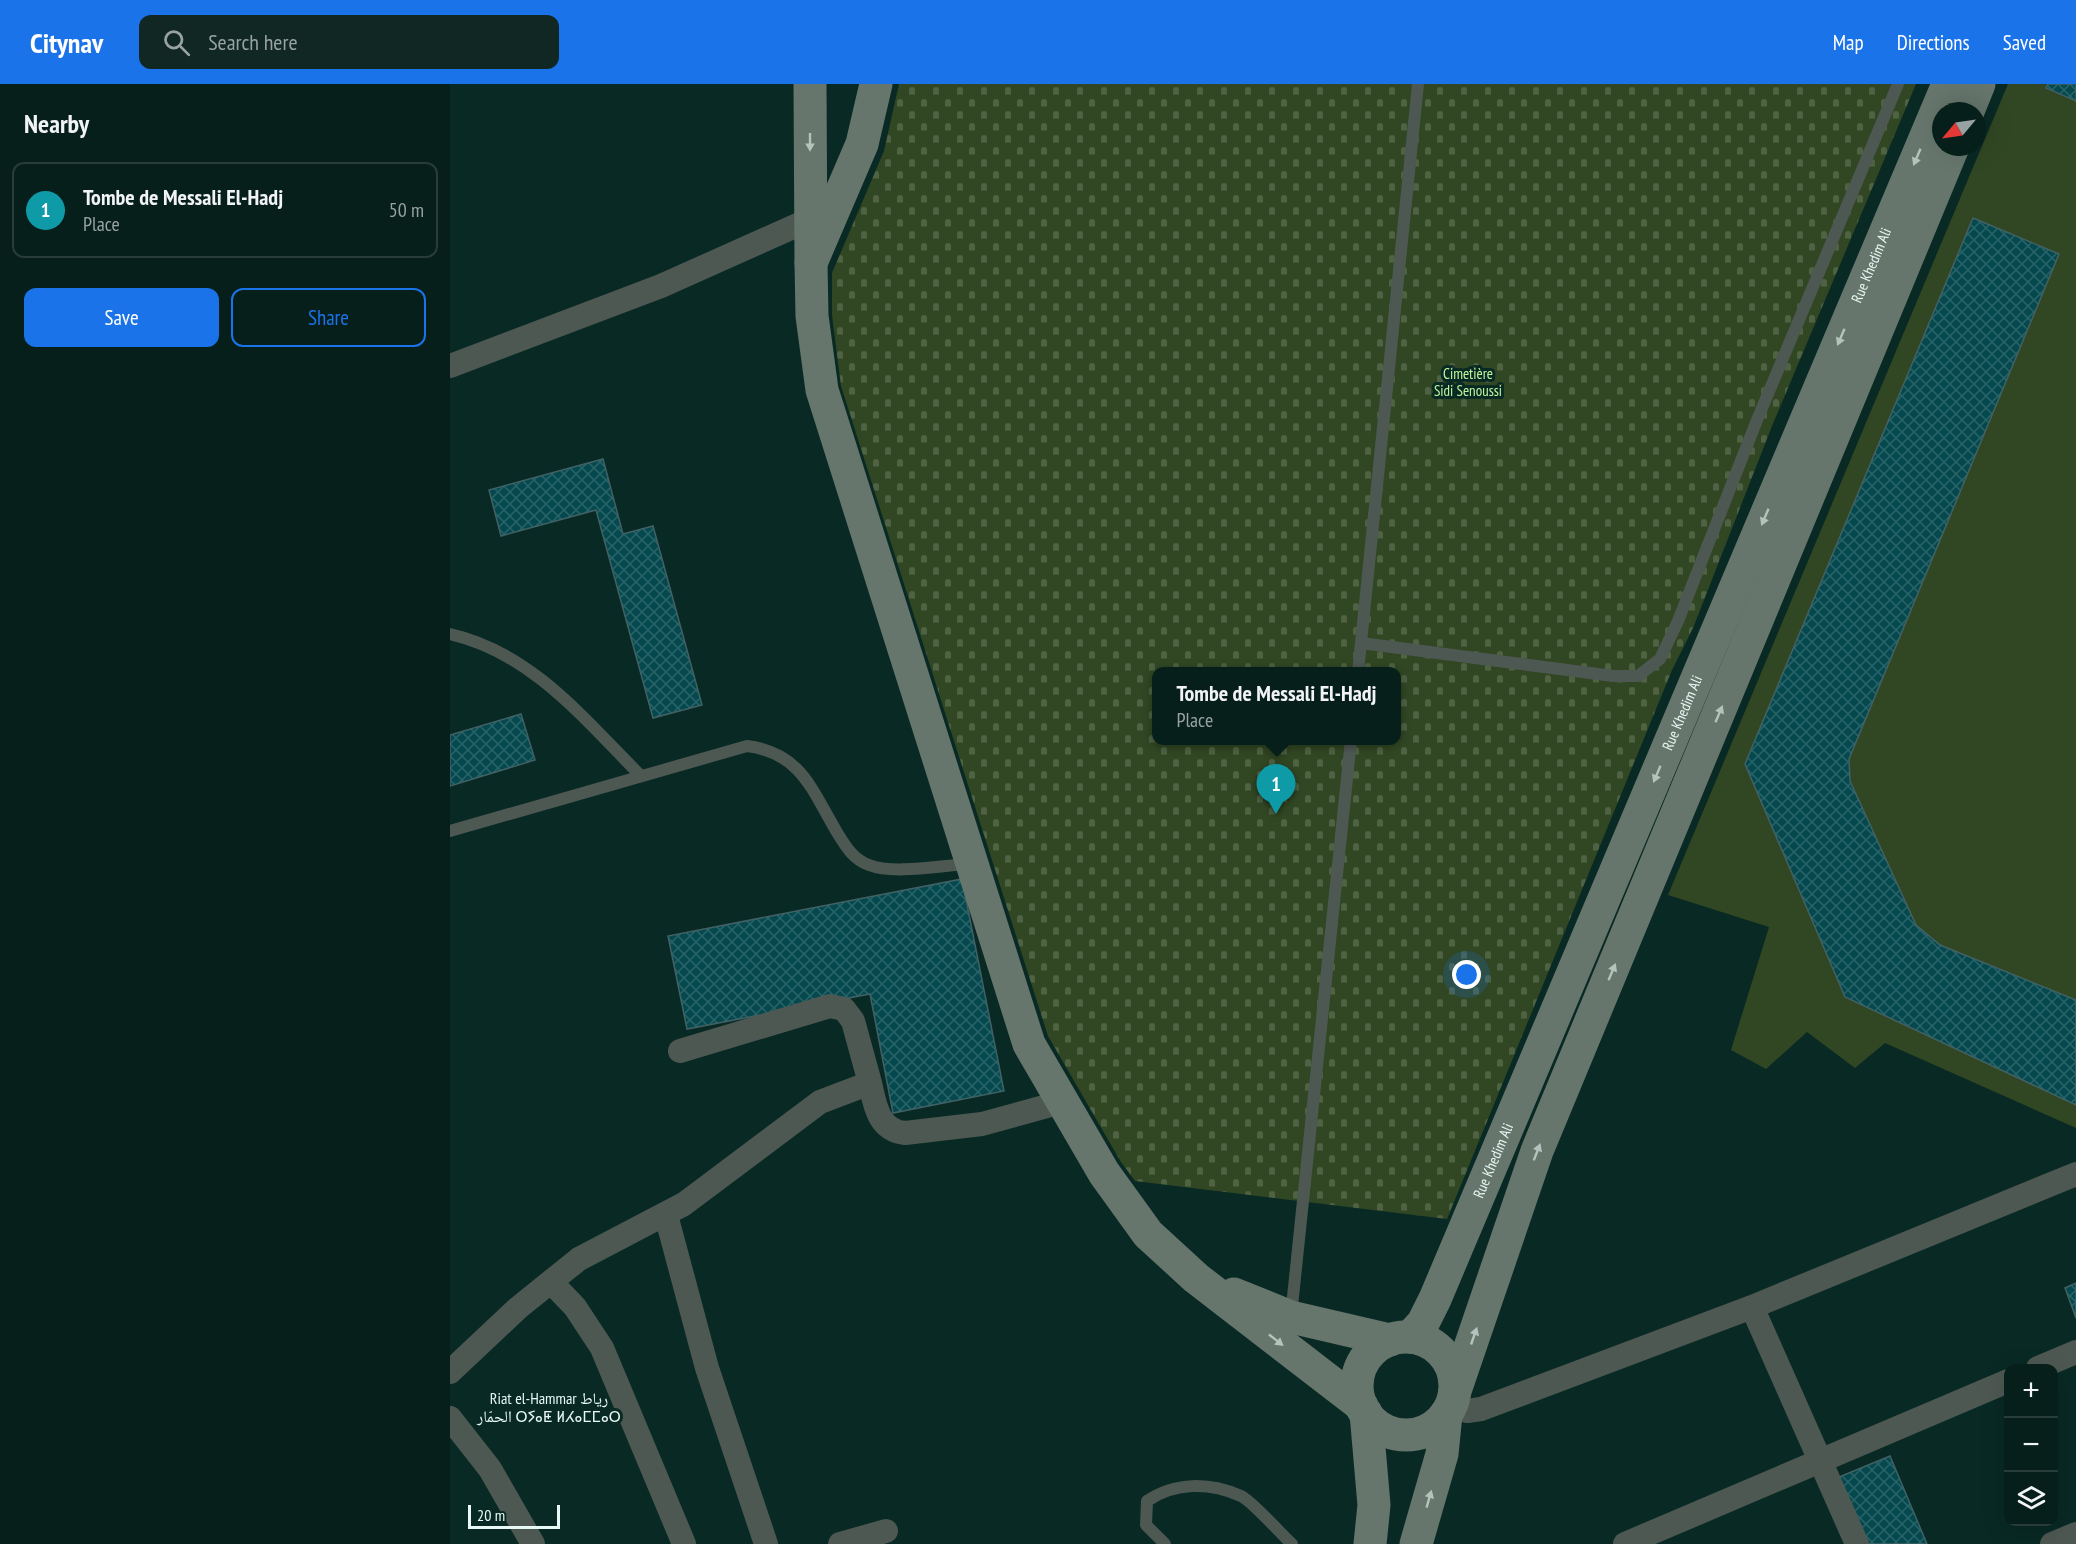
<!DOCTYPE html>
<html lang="en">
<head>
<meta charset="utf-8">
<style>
  body { margin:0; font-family:"PT Sans Narrow","Noto Naskh Arabic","Noto Sans Tifinagh",sans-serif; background:#102724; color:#f1f3f6 }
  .controls { position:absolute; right:18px; bottom:18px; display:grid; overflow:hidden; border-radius:12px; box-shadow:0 6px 24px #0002 }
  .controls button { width:54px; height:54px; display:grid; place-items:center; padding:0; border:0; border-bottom:2px solid #283d3a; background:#071f1b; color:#f1f3f6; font:30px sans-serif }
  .compass { position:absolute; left:1482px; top:18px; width:54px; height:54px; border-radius:50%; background:#071f1b; box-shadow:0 6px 24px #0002; rotate:241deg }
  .scale { position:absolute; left:18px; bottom:15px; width:92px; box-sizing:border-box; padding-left:6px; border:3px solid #e7f8f5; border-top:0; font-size:16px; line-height:21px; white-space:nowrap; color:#e7f8f5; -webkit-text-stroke:4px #092924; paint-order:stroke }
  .you { position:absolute; left:1017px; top:891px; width:21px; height:21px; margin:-15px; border:4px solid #fff; border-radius:50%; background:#1a73e8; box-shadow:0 0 0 9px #1a73e833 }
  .badge { display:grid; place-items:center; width:39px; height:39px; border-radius:50%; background:#1a73e8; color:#fff; font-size:20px; font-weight:700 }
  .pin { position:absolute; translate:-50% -50px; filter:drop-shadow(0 2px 3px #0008) }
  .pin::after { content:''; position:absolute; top:32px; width:21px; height:18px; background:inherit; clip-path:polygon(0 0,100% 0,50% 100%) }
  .popup { position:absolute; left:702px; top:583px; width:249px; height:78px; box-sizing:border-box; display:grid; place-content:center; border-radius:12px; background:#071f1b; filter:drop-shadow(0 2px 4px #0005); font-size:20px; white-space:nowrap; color:#98a2a3 }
  .popup b { font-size:22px; color:#f1f3f6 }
  .popup::after { content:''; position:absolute; left:50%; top:100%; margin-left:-12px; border:12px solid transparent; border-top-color:#071f1b }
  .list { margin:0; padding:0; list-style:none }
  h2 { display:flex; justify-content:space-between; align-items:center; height:78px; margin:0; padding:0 24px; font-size:26px }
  h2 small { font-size:20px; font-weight:400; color:#98a2a3 }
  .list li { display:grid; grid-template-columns:39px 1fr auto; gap:18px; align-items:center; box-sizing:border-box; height:96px; margin:0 12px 12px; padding:0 12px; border:2px solid #283d3a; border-radius:12px }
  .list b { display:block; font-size:22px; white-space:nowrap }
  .list p { margin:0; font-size:20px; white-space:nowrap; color:#98a2a3 }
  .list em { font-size:20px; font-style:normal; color:#98a2a3 }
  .actions { display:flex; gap:12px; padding:18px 24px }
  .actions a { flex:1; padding:14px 0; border:2px solid #1a73e8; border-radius:12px; text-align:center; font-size:21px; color:#1a73e8 }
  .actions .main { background:#1a73e8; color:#fff }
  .icon { flex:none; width:33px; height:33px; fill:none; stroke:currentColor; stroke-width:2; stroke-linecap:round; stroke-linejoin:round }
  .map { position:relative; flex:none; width:1626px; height:1460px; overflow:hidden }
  header { display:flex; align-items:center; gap:36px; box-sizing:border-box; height:84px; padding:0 30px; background:#1a73e8; color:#fff }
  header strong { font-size:28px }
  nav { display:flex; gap:33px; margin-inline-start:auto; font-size:21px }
  .search { width:420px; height:54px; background:#102724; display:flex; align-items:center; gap:15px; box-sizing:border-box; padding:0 21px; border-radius:12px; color:#98a2a3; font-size:22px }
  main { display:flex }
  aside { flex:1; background:#071f1b }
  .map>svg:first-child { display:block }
  .cemetery { fill:url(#cemetery-stones); fill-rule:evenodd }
  .garden { fill:#314723 }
  .building { fill:url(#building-cross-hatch); stroke:#416165; stroke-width:1.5 }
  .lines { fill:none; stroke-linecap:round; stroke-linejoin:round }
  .lane { stroke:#4e5852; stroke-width:12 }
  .street { stroke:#4e5852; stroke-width:24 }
  .secondary { stroke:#66766c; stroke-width:33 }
  .oneway { fill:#b3c4be }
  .labels { text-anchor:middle; stroke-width:6; stroke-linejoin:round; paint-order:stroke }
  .street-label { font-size:15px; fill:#e7f8f5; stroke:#092924 }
  .park-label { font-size:15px; fill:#bff69a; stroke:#092924 }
  .neighbourhood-label { font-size:16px; fill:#e7f8f5; stroke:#092924 }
</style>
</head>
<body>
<header>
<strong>Citynav</strong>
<div class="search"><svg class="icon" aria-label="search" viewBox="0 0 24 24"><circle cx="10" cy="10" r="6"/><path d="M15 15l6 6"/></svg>Search here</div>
<nav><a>Map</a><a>Directions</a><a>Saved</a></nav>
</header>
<main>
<aside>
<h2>Nearby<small></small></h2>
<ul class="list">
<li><span class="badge" style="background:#0f9aa8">1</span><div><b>Tombe de Messali El-Hadj</b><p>Place</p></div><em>50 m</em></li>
</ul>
<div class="actions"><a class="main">Save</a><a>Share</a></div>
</aside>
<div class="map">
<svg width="1626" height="1460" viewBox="0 0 1626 1460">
  <defs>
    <pattern id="cemetery-stones" width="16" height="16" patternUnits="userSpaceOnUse" patternTransform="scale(1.5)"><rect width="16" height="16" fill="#314723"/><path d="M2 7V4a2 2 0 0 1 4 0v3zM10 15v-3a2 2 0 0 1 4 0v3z" fill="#4f6244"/></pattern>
    <pattern id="building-cross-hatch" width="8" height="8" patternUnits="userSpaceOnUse" patternTransform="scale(1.5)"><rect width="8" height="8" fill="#05494f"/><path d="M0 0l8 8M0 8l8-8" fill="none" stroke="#296469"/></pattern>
  </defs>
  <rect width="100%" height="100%" fill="#092924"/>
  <path class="cemetery" d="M449,0H1466L1322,342L1243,544L1222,586L997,1135L685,1097L671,1078L598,952L391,302L382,231V189L434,67ZM706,588H946V656H706Z"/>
  <path class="garden" d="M1558,0H1626V1044L1435,959L1405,984L1357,948L1316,985L1281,966L1319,843L1218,811Z"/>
  <path class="building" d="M1598,0H1626V17L1596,4Z
    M1523,134L1609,170L1399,675L1400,697L1466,841L1490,861L1626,916V1021L1395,913L1295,680Z
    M153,375L173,450L203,442L252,621L203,634L146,426L51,452L39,406Z
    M71,630L85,676L0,702V651Z
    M512,795L554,1007L443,1029L420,910L237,945L218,852Z
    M1626,1199V1234L1615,1204Z
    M1440,1372L1477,1460H1409L1382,1396Z"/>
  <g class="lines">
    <path class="lane" d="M0,550C81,568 135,636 191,692
      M911,559L1163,592H1188L1210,575L1228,537L1307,336L1448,0
      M908,588L968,0
      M0,747L297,662C352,669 362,707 388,750C396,763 404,776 419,781C444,791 493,781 520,780
      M841,1232L901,656
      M715,1460L696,1441L697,1417C725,1398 759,1398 791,1412C802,1417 831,1450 842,1460"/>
    <path class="street" d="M0,282L211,202L361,135
      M230,967L380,922L394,925L403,937L420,999
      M216,1131L257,1284L316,1460
      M101,1198L125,1223L152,1264L234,1460
      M1302,1223L1407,1460
      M1588,1284L1626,1268
      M0,1288L68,1224L129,1175L234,1120L370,1018L420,999C425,1021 428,1046 455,1049L532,1040L612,1018
      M1001,1320L1017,1327L1031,1325L1302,1223L1626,1090
      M0,1334L40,1385L83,1460
      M390,1460L436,1447
      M1175,1460L1558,1297
      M1602,1460L1626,1450"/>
    <g class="secondary">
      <path d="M360,0L361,179L412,60L426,0"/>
      <path d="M1518,27L1529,0"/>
      <path d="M361,179L362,232L372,306L579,960L654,1089L698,1150L746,1194L912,1322"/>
      <path d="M784,1210L841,1233L940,1256"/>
      <path id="s1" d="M960,1253L973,1239L985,1215L1498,0"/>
      <circle cx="956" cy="1302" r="49"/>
      <path d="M1005,1307L1087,1067L1503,63"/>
      <path d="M916,1329L924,1421L920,1460"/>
      <path d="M966,1460L992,1370L996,1330"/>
    </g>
  </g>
  <defs><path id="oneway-solid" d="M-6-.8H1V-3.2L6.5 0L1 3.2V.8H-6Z" transform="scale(1.5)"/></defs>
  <g class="oneway">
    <use href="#oneway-solid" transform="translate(360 58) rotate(90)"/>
    <use href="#oneway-solid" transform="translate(1467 73) rotate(113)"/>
    <use href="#oneway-solid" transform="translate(1391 253) rotate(113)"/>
    <use href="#oneway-solid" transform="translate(1315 433) rotate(113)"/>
    <use href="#oneway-solid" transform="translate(1269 630) rotate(-67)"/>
    <use href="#oneway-solid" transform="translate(1207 690) rotate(113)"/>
    <use href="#oneway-solid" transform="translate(1162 888) rotate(-67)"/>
    <use href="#oneway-solid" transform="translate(1087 1068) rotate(-69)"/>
    <use href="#oneway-solid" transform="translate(1024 1252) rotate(-71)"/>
    <use href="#oneway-solid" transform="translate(826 1256) rotate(38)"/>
    <use href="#oneway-solid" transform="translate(979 1415) rotate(-74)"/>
  </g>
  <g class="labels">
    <g class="street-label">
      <text dy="5" stroke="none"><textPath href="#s1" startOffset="1168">Rue Khedim Ali</textPath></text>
      <text dy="5" stroke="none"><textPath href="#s1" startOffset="682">Rue Khedim Ali</textPath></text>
      <text dy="5" stroke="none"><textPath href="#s1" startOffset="196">Rue Khedim Ali</textPath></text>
    </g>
    <g class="park-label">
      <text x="1018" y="295">Cimetière<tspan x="1018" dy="17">Sidi Senoussi</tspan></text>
    </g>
    <g class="neighbourhood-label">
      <text x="99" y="1320">Riat el-Hammar رياط<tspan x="99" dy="18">الحمّار ⵔⵢⴰⵟ ⵍⵃⴰⵎⵎⴰⵔ</tspan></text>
    </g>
  </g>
</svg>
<div class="controls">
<button>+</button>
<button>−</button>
<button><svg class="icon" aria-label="layers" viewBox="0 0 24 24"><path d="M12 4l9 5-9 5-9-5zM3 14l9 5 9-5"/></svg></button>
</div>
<svg class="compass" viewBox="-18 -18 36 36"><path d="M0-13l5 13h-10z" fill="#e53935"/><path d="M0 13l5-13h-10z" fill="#98a2a3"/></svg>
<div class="scale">20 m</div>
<div class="you"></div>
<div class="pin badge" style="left:826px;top:730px;background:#0f9aa8">1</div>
<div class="popup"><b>Tombe de Messali El-Hadj</b>Place</div>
</div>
</main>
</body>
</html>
